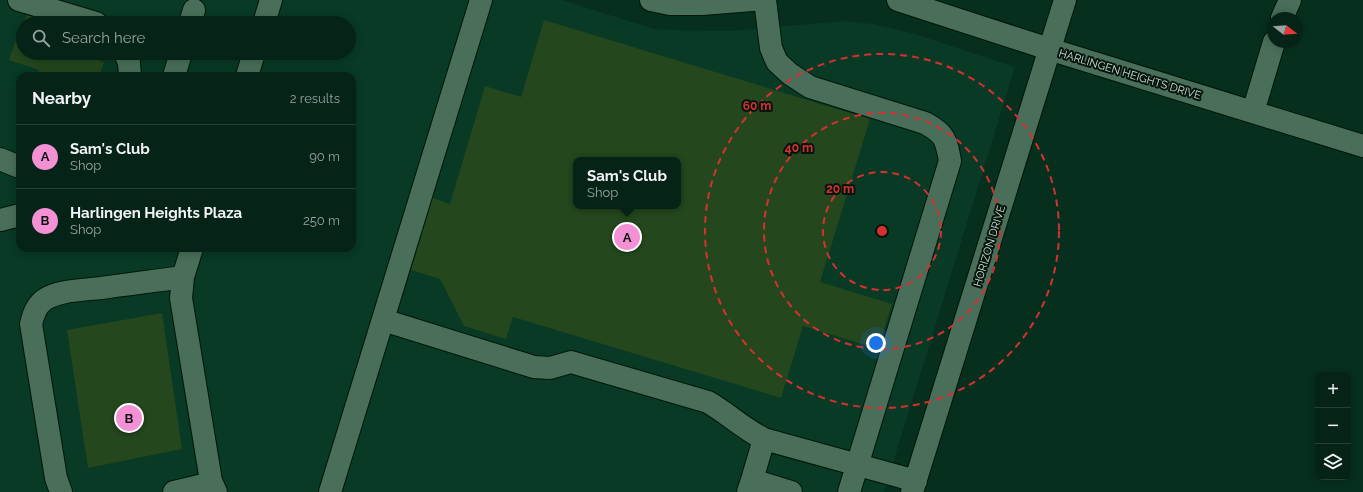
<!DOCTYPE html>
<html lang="en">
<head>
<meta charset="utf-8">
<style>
  body { margin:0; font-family:Raleway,sans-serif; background:#132f23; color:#f1f3f6 }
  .controls { position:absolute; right:12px; bottom:12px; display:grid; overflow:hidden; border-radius:8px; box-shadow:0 2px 10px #0003 }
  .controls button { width:36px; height:36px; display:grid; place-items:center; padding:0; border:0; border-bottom:1px solid #264035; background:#052316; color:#f1f3f6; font:20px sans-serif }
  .compass { position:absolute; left:1267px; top:12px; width:36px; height:36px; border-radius:50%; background:#052316; box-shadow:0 2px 10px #0003; rotate:107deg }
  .you { position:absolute; left:876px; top:343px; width:14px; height:14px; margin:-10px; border:3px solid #fff; border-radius:50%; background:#1a73e8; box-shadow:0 0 0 6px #1a73e833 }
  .badge { display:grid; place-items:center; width:26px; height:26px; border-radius:50%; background:#f491d4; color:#111; font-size:13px; font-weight:700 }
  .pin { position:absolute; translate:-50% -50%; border:2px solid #fff; box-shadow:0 1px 4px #0006 }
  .popup { position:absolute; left:573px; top:157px; width:108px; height:52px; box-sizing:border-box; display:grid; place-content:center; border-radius:8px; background:#052316; filter:drop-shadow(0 1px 3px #0005); font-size:13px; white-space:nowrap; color:#97a4a1 }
  .popup b { font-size:15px; color:#f1f3f6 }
  .popup::after { content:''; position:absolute; left:50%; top:100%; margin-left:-8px; border:8px solid transparent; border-top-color:#052316 }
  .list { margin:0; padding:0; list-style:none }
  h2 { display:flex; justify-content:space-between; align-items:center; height:52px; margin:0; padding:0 16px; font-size:17px }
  h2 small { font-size:13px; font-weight:400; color:#97a4a1 }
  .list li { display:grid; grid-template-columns:26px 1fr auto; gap:12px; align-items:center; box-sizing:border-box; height:64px; padding:0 16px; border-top:1px solid #264035 }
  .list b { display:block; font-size:15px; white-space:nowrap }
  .list p { margin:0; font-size:13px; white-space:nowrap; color:#97a4a1 }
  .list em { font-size:13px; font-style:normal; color:#97a4a1 }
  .icon { flex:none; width:22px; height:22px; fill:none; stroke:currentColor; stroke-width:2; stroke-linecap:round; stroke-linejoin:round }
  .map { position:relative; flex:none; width:1363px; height:492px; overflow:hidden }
  .search { position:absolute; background:#052316; box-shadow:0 2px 10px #0003; left:16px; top:16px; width:340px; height:44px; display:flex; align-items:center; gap:10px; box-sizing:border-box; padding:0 14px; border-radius:22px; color:#97a4a1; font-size:15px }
  .panel { position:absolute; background:#052316; box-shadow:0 2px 10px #0003; left:16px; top:72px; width:340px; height:180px; border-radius:12px }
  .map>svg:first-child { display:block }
  .built { fill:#083a25; fill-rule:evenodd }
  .building { fill:#24471d; fill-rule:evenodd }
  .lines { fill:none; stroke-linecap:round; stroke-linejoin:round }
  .minor-casing { stroke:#001609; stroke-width:24 }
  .minor { stroke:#496f5a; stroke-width:22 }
  .ring { fill:none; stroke:#d53131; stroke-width:2; stroke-dasharray:7 5 }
  .labels { text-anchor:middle; stroke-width:4; stroke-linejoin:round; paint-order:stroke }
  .street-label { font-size:11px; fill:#cbe0d4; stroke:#05140c }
  .centre { fill:#d53131; stroke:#05140c; stroke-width:2 }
  .ring-label { font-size:12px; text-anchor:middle; font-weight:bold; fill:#d53131; stroke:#05140c; stroke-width:4; stroke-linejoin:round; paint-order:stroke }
</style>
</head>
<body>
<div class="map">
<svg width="1363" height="492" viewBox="0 0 1363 492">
  <rect width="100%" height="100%" fill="#072f1e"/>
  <path class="built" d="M0,0H562L654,29L676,30L728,31L845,21L873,24L915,34L1015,67L884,492H0ZM23,23H349V53H23ZM20,76H352V248H20ZM576,160H678V206H576Z"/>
  <path class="building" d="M26,15L51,23H24Z
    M544,20L870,119L820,282L892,304L878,349L803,326L781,398L513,317L506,339L464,326L440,279L411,270L432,198L450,204L485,86L521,97ZM576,160H678V206H576Z
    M23,27V53H100L98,60L104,62L99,76H37L39,70L9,60L15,42L18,43Z
    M162,313L182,449L88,468L67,330Z"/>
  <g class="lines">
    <g class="minor-casing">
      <path id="minor" d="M19,0L96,23
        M651,0L670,4H702L752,0
        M765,0L771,48L777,62L790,74L810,87L925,123C945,134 946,139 950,161L849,492
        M898,0L1049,49L1363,146
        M1282,18L1290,0
        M190,23L194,10
        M264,23L271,0
        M125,53L129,63L130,76
        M174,76L181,53
        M247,76L254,53
        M1253,112L1274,42
        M0,159L17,166L20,165
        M0,220L20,215
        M192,248L183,277L181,298L211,481L216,492
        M383,320L534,367L550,368L571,362L708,402C727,413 744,429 764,439L916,481
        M752,480L764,439
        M61,492L56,478L31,324C33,315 37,305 44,300C58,290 85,290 101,288C128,284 156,281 183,277
        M174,492L212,483
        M330,492L481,0
        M748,492L752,480L791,492
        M912,492L1065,0"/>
    </g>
    <use href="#minor" class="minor"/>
  </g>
  <g class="ring">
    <circle cx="882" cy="231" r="59"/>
    <circle cx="882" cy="231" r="118"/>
    <circle cx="882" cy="231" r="177"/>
  </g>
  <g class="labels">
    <g class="street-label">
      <text transform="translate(1130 74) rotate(17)" y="4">HARLINGEN HEIGHTS DRIVE</text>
      <text transform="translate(989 246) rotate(-73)" y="4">HORIZON DRIVE</text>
    </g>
  </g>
  <circle cx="882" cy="231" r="6" class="centre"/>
  <g class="ring-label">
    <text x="757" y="110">60 m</text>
    <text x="799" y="152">40 m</text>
    <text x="840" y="193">20 m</text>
  </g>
</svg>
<div class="controls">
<button>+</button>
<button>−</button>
<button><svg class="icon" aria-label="layers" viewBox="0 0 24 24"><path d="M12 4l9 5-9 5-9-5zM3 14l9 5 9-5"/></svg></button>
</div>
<svg class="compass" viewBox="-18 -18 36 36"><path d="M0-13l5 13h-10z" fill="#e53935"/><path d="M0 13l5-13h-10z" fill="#97a4a1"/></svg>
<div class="you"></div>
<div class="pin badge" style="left:627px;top:237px">A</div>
<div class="popup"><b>Sam's Club</b>Shop</div>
<div class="pin badge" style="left:129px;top:418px">B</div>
<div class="search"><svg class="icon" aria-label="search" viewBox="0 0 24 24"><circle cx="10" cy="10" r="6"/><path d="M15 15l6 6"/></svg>Search here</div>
<section class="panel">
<h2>Nearby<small>2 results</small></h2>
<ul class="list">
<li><span class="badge">A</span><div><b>Sam's Club</b><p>Shop</p></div><em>90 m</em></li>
<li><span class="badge">B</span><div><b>Harlingen Heights Plaza</b><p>Shop</p></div><em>250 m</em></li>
</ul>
</section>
</div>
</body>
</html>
